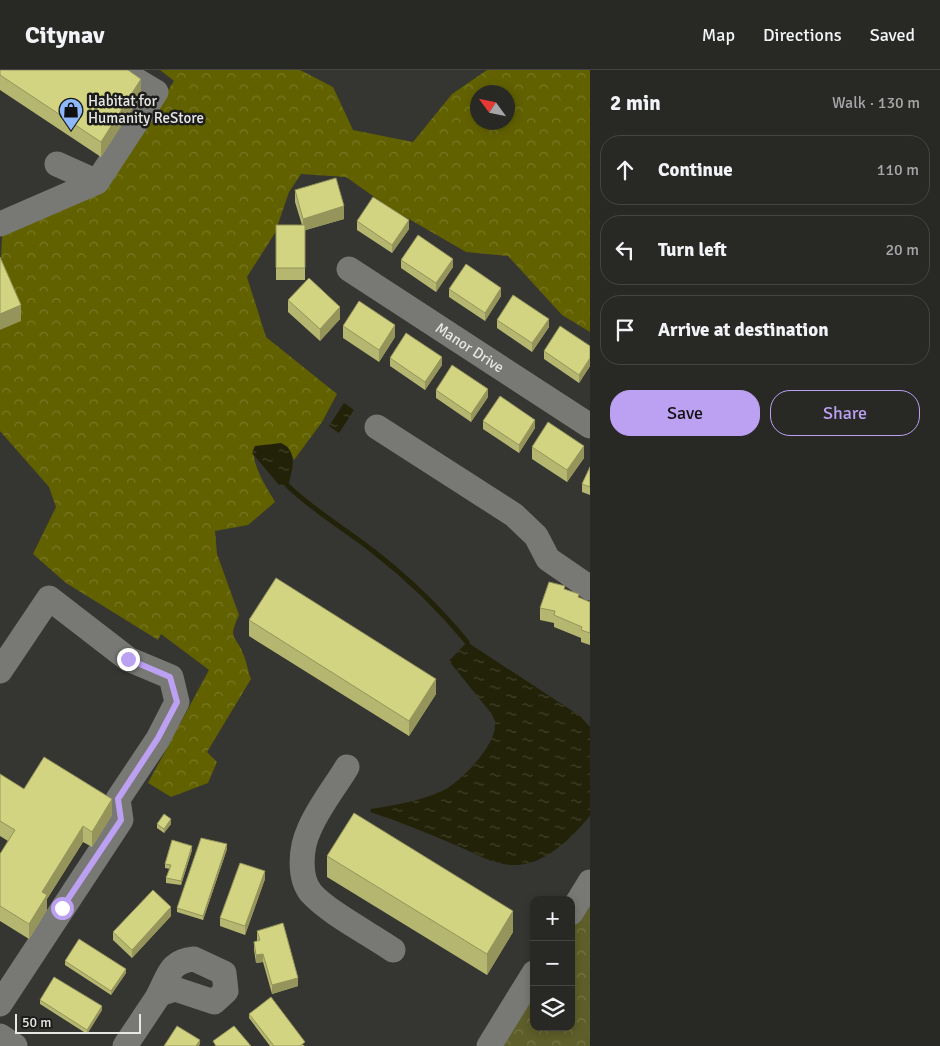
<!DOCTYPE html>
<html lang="en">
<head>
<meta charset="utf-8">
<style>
  body { margin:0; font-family:Signika,sans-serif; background:#343432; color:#f1f3f6 }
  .controls { position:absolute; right:15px; bottom:15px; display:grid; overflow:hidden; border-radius:10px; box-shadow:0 2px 8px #0003 }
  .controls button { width:45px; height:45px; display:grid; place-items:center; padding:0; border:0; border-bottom:1px solid #444442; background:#282825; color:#f1f3f6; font:25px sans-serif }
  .compass { position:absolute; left:470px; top:15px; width:45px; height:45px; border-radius:50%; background:#282825; box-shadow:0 2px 8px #0003; rotate:303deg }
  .scale { position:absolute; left:15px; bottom:12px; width:126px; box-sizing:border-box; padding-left:5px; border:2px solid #e7e7e5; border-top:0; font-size:14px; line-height:18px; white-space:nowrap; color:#e7e7e5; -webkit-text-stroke:4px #1c1c1b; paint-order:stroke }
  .stop { position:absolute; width:15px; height:15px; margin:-11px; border:4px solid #bca0f2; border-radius:50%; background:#fff }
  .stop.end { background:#bca0f2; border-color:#fff; box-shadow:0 1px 5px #0008 }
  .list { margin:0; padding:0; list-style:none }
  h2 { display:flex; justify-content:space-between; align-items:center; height:65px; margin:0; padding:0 20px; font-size:21px }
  h2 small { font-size:16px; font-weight:400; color:#a5a6a7 }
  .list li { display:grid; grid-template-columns:32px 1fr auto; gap:15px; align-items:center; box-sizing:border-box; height:70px; margin:0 10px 10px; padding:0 10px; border:1px solid #444442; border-radius:20px }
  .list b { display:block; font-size:19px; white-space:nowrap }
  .list em { font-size:16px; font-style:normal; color:#a5a6a7 }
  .actions { display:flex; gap:10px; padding:15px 20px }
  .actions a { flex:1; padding:11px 0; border:1px solid #bca0f2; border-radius:20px; text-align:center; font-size:18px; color:#bca0f2 }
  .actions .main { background:#bca0f2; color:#111 }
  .icon { flex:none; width:28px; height:28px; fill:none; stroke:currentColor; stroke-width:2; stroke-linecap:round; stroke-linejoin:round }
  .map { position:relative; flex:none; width:590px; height:976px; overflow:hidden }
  header { display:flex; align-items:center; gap:30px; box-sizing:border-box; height:70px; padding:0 25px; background:#282825; border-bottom:1px solid #444442 }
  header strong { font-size:24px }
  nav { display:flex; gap:28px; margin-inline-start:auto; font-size:18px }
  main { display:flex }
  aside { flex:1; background:#282825 }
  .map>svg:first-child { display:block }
  .forest { fill:url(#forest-crowns); fill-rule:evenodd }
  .park { fill:url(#park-crowns) }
  .water { fill:url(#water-ripples) }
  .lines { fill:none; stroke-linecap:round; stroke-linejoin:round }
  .stream { stroke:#222208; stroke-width:5 }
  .minor { stroke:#787874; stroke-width:25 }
  .wall { fill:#b5b670 }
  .shaded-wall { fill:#94945b }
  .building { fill:#d3d482; stroke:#94945b }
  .route { stroke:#bca0f2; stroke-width:6 }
  .labels { text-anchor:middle; stroke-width:5; stroke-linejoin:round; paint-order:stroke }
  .poi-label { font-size:15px; fill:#e7e7e5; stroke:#1c1c1b; text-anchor:start }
  .street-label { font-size:15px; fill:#e7e7e5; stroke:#1c1c1b }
</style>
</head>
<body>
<header>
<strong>Citynav</strong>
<nav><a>Map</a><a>Directions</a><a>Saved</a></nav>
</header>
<main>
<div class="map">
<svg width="590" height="976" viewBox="0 0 590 976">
  <defs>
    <pattern id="forest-crowns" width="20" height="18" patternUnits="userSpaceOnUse" patternTransform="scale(1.25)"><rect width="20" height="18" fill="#626100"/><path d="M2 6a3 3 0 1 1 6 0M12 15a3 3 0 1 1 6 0" fill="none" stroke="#787825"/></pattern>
    <pattern id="park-crowns" width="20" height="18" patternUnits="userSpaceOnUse" patternTransform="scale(1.25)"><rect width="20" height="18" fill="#5e5e2a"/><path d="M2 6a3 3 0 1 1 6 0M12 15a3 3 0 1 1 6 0" fill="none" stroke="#757549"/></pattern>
    <pattern id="water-ripples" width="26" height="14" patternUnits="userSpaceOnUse" patternTransform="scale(1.25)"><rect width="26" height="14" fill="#222208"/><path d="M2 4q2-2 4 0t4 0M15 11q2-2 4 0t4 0" fill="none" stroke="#42422c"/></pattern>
  </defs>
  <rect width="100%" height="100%" fill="#353531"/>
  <path class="forest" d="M160,0H300L333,17L353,60L413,72L452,24L487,0H590V262L562,245L508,186L466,182L390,138L346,107L301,104L289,122L275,163L247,207L266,267L337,324L322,352L294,390L287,376H255C249,393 267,417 275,432L248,455L215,461L217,484L239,545C227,571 236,564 244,586C247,593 248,602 251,609L207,682L217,692L208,713L171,727L148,713L209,600L161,564L158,570L66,513L33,484L56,437L49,417L0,361V260L21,250L0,202L3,153L106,116L174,11ZM478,22H508V52H478Z"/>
  <path class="park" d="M590,812V976H487L534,902V957H571V842Z"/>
  <path class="water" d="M344,333L354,340L339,363L329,356Z
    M281,373C299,381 292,401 288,416L279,415L252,383L255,376Z
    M467,572L580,646L590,657V746C571,768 544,797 511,795C493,794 476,784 460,777C430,764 401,752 370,742L371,739C395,735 420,731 442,721C460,713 497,675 495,653C495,650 493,646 491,643L449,591Z"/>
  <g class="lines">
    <path class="stream" d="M288,416C314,441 345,459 373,481C408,508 439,538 467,572"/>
    <g class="minor">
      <path d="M57,94L97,112L156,22L119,0"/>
      <path d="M0,154L97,112"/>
      <path id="s1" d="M349,199L590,356"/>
      <path d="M377,357L514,445L536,466L548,489L590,518"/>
      <path d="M0,601L49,528L128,589L171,607L177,632L158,669L118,729L121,750L0,934"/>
      <path d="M347,697C335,717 318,738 309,760C301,777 298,807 311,823C329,843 370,864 393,880"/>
      <path d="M571,843L590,812"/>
      <path d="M194,889L224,903L226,921L214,932L175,919L159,924C169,905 170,891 194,889Z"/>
      <path d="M0,966L15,976"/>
      <path d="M125,976L161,922L173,919"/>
      <path d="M489,976L534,903"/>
    </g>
  </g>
  <path class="wall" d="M0,0L141,25L101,87L0,20Z
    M295,120L344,149L305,160V210H276V155H302L295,132Z
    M357,151L409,159L392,183L357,160Z
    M401,190L453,197L436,222L401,198Z
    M449,219L501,226L485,251L449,227Z
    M288,230L340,249L320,271L288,242Z
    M497,250L549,257L532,282L497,258Z
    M343,256L395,267L379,292L343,268Z
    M590,276V296L579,313L544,289V281Z
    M390,288L442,295L425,320L390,296Z
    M436,320L488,327L471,352L436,328Z
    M483,351L535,358L519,383L483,359Z
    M532,377L584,388L567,412L532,389Z
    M590,397V425L582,422V414Z
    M565,520L579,528L590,532V575L581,572V568L554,557V553L540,550V538Z
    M249,550L436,624L409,666L249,566Z
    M0,704L24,719L112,745L92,777L83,772L47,829V840L29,869L0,851V784L8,771L0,766Z
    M157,754H171L164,763L157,758Z
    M227,779L203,850L177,842V838Z
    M192,780L181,815L166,813V808L170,799L165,798V794Z
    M327,786L513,862L487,905L327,807Z
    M265,809L245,865L220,856V848Z
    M171,846L132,888L113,870V862Z
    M257,861L298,916L272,924L263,892L256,893L254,880V872L257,871Z
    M65,891L126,903L111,925L65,895Z
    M40,930L102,940L87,964L40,934Z
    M249,944L305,976H270L249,948Z"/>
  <path class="shaded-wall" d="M141,9V25L101,87V72Z
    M344,136V149L303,161V149Z
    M409,150V159L392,183V175Z
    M453,189V197L436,222V213Z
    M501,218V226L485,251V243Z
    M21,235V251L0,260V244Z
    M340,237V249L320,271V259Z
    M549,249V257L532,282V273Z
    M395,255V267L379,292V280Z
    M442,287V295L425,320V312Z
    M590,288V296L579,313V305Z
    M488,319V327L471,352V344Z
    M535,350V358L519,383V375Z
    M584,376V388L567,412V400Z
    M436,609V624L409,666V651Z
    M112,729V745L92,777V762Z
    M171,749V754L164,763V759Z
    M83,756V772L47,829V840L29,869V854L42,822Z
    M227,774V779L203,850V846Z
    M192,776V780L181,815V811Z
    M265,801V809L245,865V856Z
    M171,837V846L132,888V880Z
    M513,841V862L487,905V884Z
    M263,884V892L256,893V885Z
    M126,899V903L111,925V921Z
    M298,908V916L272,924V915Z
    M102,936V940L87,964V960Z
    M200,970V974L199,976H196Z"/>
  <path class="building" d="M0,0H128L141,9L101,72L0,5Z
    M336,108L344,136L303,149L295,120Z
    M373,127L409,150L392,175L357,151Z
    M276,155H305V198H276Z
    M418,165L453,189L436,213L401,190Z
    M0,187L21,235L0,244Z
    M466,194L501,218L485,243L449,219Z
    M309,208L340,237L320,259L288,230Z
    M513,225L549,249L532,273L497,250Z
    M359,231L395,255L379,280L343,256Z
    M560,256L590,276V288L579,305L544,281Z
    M406,263L442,287L425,312L390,288Z
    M452,295L488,319L471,344L436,320Z
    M500,326L535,350L519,375L483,351Z
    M548,352L584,376L567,400L532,377Z
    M590,397V417L582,414Z
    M276,508L436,609L409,651L249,550Z
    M549,512L565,516L564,519L579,524L578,527L590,532V563L581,560L582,557L554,545L555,541L540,538Z
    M44,687L112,729L92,762L83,756L42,822L47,825L29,854L0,836V784L15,760L0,751V704L24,719Z
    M354,743L513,841L487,884L327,786Z
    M164,744L171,749L164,759L157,754Z
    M201,768L227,774L203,846L177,838Z
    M172,770L192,776L181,811L166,808L171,795L165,794Z
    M240,793L265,801L245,856L220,848Z
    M153,820L171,837L132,880L113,862Z
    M283,853L298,908L272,915L263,884L256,885L254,872L260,870L257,861Z
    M79,869L126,899L111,921L65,891Z
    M54,907L102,936L87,960L40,930Z
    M271,927L305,972L300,976H274L249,944Z
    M177,956L200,970L196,976H164Z
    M234,956L251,976H216L213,971Z"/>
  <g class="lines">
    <path class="route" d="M62,838L121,750L118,729L158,668L177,632L170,607L128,589"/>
  </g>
  <defs>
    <g id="shop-pin" transform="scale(1.25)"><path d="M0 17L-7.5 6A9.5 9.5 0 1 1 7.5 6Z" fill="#8db9fc" stroke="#1c1c1b"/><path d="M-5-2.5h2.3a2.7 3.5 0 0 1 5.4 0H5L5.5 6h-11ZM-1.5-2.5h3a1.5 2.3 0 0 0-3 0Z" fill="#111"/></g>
  </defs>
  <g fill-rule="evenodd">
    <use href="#shop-pin" x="71" y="40"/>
  </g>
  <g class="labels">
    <g class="poi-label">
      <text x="88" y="36">Habitat for<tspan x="88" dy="17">Humanity ReStore</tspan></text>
    </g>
    <g class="street-label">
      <text dy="5" stroke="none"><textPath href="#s1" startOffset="144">Manor Drive</textPath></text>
    </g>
  </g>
</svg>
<div class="controls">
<button>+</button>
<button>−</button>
<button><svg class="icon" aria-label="layers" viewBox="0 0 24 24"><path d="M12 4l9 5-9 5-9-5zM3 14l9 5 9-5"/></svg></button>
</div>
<svg class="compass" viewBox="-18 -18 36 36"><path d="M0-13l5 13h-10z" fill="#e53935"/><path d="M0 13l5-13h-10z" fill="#a5a6a7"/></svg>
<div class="scale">50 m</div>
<div class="stop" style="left:62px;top:838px"></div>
<div class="stop end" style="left:128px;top:589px"></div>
</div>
<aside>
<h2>2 min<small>Walk · 130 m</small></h2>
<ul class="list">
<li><svg class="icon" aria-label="ahead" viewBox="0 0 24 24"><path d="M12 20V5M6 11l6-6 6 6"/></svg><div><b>Continue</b></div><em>110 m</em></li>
<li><svg class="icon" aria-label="left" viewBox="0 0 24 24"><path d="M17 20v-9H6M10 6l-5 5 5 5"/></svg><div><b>Turn left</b></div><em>20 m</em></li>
<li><svg class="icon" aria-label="arrive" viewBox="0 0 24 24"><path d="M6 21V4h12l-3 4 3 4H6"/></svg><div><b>Arrive at destination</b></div></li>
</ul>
<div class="actions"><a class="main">Save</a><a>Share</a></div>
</aside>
</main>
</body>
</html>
